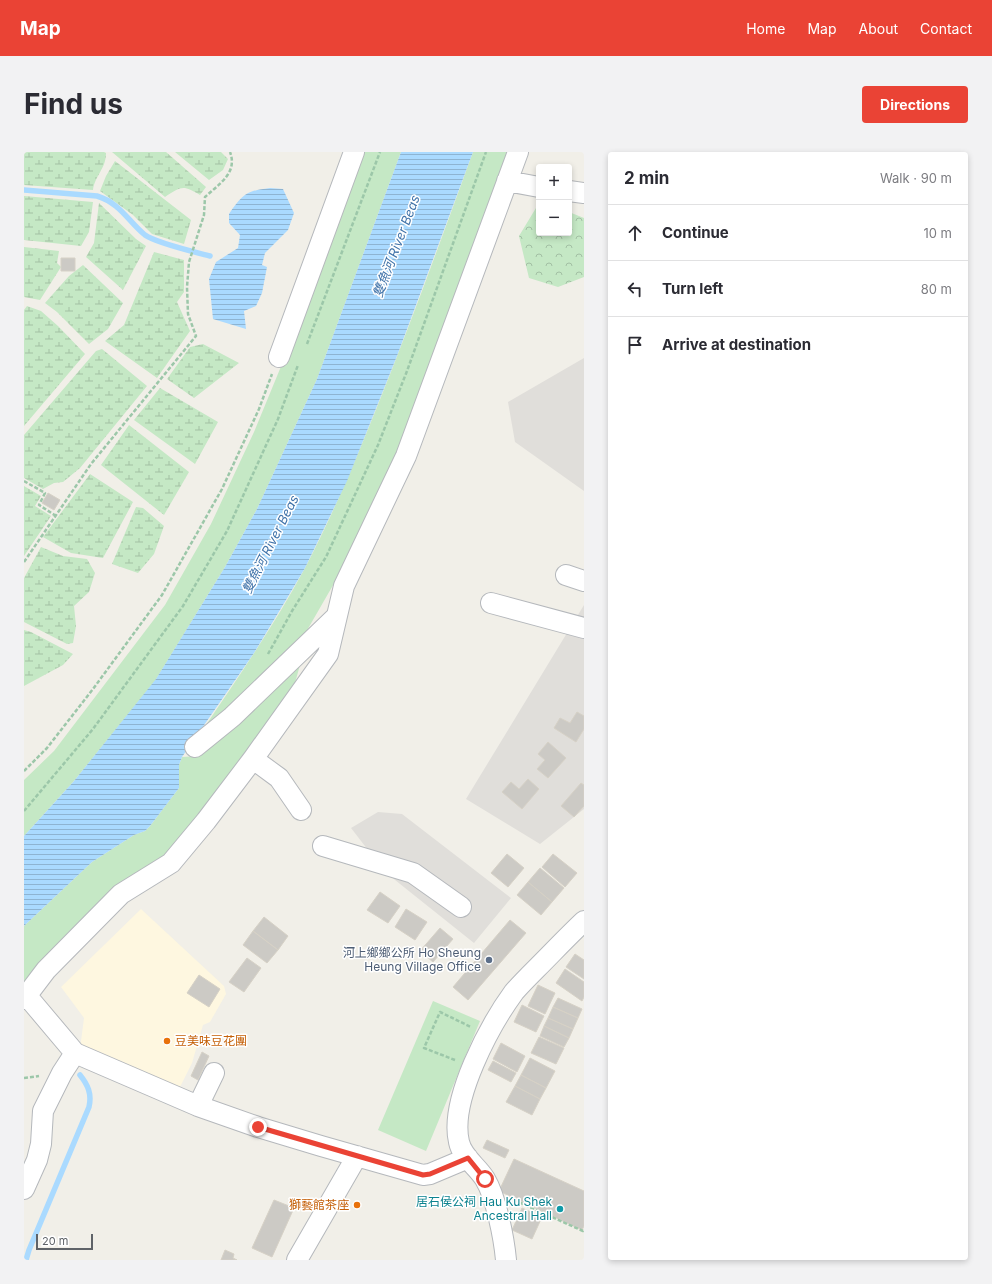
<!DOCTYPE html>
<html lang="en">
<head>
<meta charset="utf-8">
<style>
  body { margin:0; font-family:Inter,"Noto Sans SC",sans-serif; background:#f2f2f3; color:#2b2b33 }
  .controls { position:absolute; right:12px; top:12px; display:grid; overflow:hidden; border-radius:4px; box-shadow:0 2px 6px #0003 }
  .controls button { width:36px; height:36px; display:grid; place-items:center; padding:0; border:0; border-bottom:1px solid #e1e1e2; background:#fff; color:#2b2b33; font:20px sans-serif }
  .scale { position:absolute; left:12px; bottom:10px; width:57px; box-sizing:border-box; padding-left:4px; border:2px solid #5f6368; border-top:0; font-size:11px; line-height:14px; white-space:nowrap; color:#5f6368; -webkit-text-stroke:3px #fff; paint-order:stroke }
  .stop { position:absolute; width:12px; height:12px; margin:-9px; border:3px solid #ea4335; border-radius:50%; background:#fff }
  .stop.end { background:#ea4335; border-color:#fff; box-shadow:0 1px 4px #0008 }
  .list { margin:0; padding:0; list-style:none }
  h2 { display:flex; justify-content:space-between; align-items:center; height:52px; margin:0; padding:0 16px; font-size:17px }
  h2 small { font-size:13px; font-weight:400; color:#7c7c81 }
  .list li { display:grid; grid-template-columns:26px 1fr auto; gap:12px; align-items:center; box-sizing:border-box; height:56px; padding:0 16px; border-top:1px solid #e1e1e2 }
  .list b { display:block; font-size:15px; white-space:nowrap }
  .list em { font-size:13px; font-style:normal; color:#7c7c81 }
  .icon { flex:none; width:22px; height:22px; fill:none; stroke:currentColor; stroke-width:2; stroke-linecap:round; stroke-linejoin:round }
  .map { position:relative; flex:none; width:560px; height:1108px; overflow:hidden; border-radius:4px }
  header { display:flex; align-items:center; gap:24px; box-sizing:border-box; height:56px; padding:0 20px; background:#ea4335; color:#fff }
  header strong { font-size:19px }
  nav { display:flex; gap:22px; margin-inline-start:auto; font-size:14px }
  .intro { display:flex; align-items:center; justify-content:space-between; box-sizing:border-box; height:96px; padding:0 24px }
  h1 { margin:0; font-size:28px }
  .button { padding:10px 18px; border-radius:4px; background:#ea4335; color:#fff; font-size:14px; font-weight:700 }
  main { display:flex; gap:24px; padding:0 24px }
  aside { flex:1; background:#fff; border-radius:4px; box-shadow:0 2px 6px #0003 }
  .map>svg:first-child { display:block }
  .commercial { fill:#fef7e0 }
  .industrial { fill:#e0deda }
  .green { fill:#c5e8c5 }
  .forest { fill:url(#forest-crowns) }
  .wetland { fill:url(#wetland-marsh) }
  .water { fill:url(#water-rules) }
  .lines { fill:none; stroke-linecap:round; stroke-linejoin:round }
  .stream { stroke:#aadaff; stroke-width:5.5 }
  .building { fill:#cccac5; stroke:#d6d1c6 }
  .minor-casing { stroke:#b5b8bc; stroke-width:22 }
  .path { stroke:#9cc7a9; stroke-width:2.5; stroke-dasharray:4 2; stroke-linecap:butt }
  .minor { stroke:#fff; stroke-width:20 }
  .route { stroke:#ea4335; stroke-width:5 }
  .service-dot { fill:#5c6f8a; stroke:#fff; stroke-width:1.5 }
  .food-dot { fill:#e8710a; stroke:#fff; stroke-width:1.5 }
  .culture-dot { fill:#0f9aa8; stroke:#fff; stroke-width:1.5 }
  .labels { text-anchor:middle; stroke-width:3; stroke-linejoin:round; paint-order:stroke }
  .service-label { font-size:12px; fill:#4e5e75; stroke:#fff; text-anchor:end }
  .food-label { font-size:12px; fill:#c56008; stroke:#fff; text-anchor:start }
  .culture-label { font-size:12px; fill:#0d838f; stroke:#fff; text-anchor:end }
  .water-label { font-size:13px; font-style:italic; fill:#4174aa; stroke:#fff }
</style>
</head>
<body>
<header>
<strong>Map</strong>
<nav><a>Home</a><a>Map</a><a>About</a><a>Contact</a></nav>
</header>
<div class="intro"><h1>Find us</h1><a class="button">Directions</a></div>
<main>
<div class="map">
<svg width="560" height="1108" viewBox="0 0 560 1108">
  <defs>
    <pattern id="forest-crowns" width="20" height="18" patternUnits="userSpaceOnUse"><rect width="20" height="18" fill="#c5e8c5"/><path d="M2 6a3 3 0 1 1 6 0M12 15a3 3 0 1 1 6 0" fill="none" stroke="#a3c0a4"/></pattern>
    <pattern id="wetland-marsh" width="20" height="14" patternUnits="userSpaceOnUse"><rect width="20" height="14" fill="#c5e8c5"/><path d="M1 5h8M5 5V1M11 12h8M15 12V8" fill="none" stroke="#a3c0a4"/></pattern>
    <pattern id="water-rules" width="6" height="5" patternUnits="userSpaceOnUse"><rect width="6" height="5" fill="#aadaff"/><path d="M0 2.5h6" fill="none" stroke="#8eb4d2"/></pattern>
  </defs>
  <rect width="100%" height="100%" fill="#f1efe8"/>
  <path class="commercial" d="M117,757L200,834L202,842L186,870L179,873L168,911L156,935L56,897L60,866L37,835Z"/>
  <path class="industrial" d="M560,206V339L491,290L484,250Z
    M560,453V657L516,692L442,647Z
    M354,660L378,662L487,746L450,791L361,720L327,676Z"/>
  <path class="green" d="M335,0H377L293,227L233,357L201,415L131,529L50,629L0,684V628L30,599L141,453L187,372L230,280L258,212Z
    M449,0H485L412,206L358,338L312,428L274,494L203,559L180,576C215,524 251,472 281,416C308,364 331,310 353,255C387,171 418,85 449,0Z
    M276,513L271,531L251,564L147,701L0,834V774L68,710L110,683L121,679L126,674L155,636V613L158,605L174,604Z
    M409,849L456,869L402,999L354,978Z"/>
  <path class="forest" d="M515,51V81H545V60L560,66V125L534,135L505,126L495,84Z"/>
  <path class="wetland" d="M0,0H80L82,1C82,17 71,23 69,38L0,33Z
    M88,0H142L182,35L176,43C159,33 158,34 141,45Z
    M151,0H197L204,7L199,18L185,28Z
    M91,9L167,68L160,92L128,82L109,63L76,39L82,24Z
    M0,44L69,50L65,80L57,94L0,88Z
    M75,51L112,87L122,94L99,138L62,105L70,91Z
    M0,95L35,99L33,111L37,115L16,148L0,145Z
    M130,100L160,108V140L153,150L166,179L133,226L81,189L100,173Z
    M59,113L99,151L84,177L65,192L33,160L21,151L45,124Z
    M3,154L17,159L34,174L61,202L0,274V158Z
    M179,192L215,211L170,246L143,227L166,195Z
    M78,197L123,234L56,316L39,330L30,331L19,337L0,326V283L72,199Z
    M136,236L194,270L171,312L110,268Z
    M105,273L165,320L140,363L77,313Z
    M66,322L109,350L79,406L47,401L19,385Z
    M0,334L17,344L11,354L27,364L0,404Z
    M112,355L119,356L140,374L130,402L114,421L88,412Z
    M17,395L39,404L63,407L71,421L65,440L50,454L52,474L49,491L43,492L0,470V426Z
    M0,478L7,480L49,502L39,513L0,534Z"/>
  <path class="water" d="M377,0H449L373,204L323,329L281,416L262,448L230,501L158,605L155,613V636L126,674L121,679L110,683L68,710L0,774V684L50,629L132,527L201,415L233,357L293,227Z
    M246,36L259,37L270,61L264,78L241,101L238,113L243,115L238,141L232,154L220,159L222,177L189,167L185,127L192,110L214,96L216,83L205,71V62C219,42 222,39 246,36Z"/>
  <g class="lines">
    <path class="stream" d="M0,38L73,44C96,51 104,69 121,83C132,91 171,100 186,104
      M2,1108L5,1098L65,955C68,942 64,933 56,923"/>
  </g>
  <path class="building" d="M37,106H51V119H37Z
    M24,341L36,348L30,358L18,351Z
    M553,560L560,564V577L552,590L530,576L536,566L546,571Z
    M524,590L542,606L524,626L513,617L521,608L514,602Z
    M504,627L515,637L498,657L478,640L487,630L495,637Z
    M557,631L560,633V654L550,665L537,654Z
    M483,702L500,716L484,735L467,721Z
    M529,702L553,721L541,735L518,715Z
    M516,716L540,736L528,750L504,730Z
    M504,730L528,750L517,763L493,743Z
    M356,740L376,754L364,771L343,758Z
    M382,757L403,770L391,788L371,775Z
    M240,765L264,784L254,798L229,779Z
    M486,768L502,781L444,848L429,835Z
    M416,776L429,787L409,810L396,799Z
    M229,779L254,798L243,811L219,793Z
    M551,802L560,808V827L542,815Z
    M223,806L237,816L220,840L205,830Z
    M541,817L560,830V845L558,849L532,831Z
    M175,823L196,837L185,855L163,841Z
    M514,833L531,841L521,862L504,854Z
    M534,846L558,857L554,866L529,855Z
    M498,853L520,864L512,880L490,870Z
    M529,855L554,866L549,877L524,866Z
    M524,866L549,877L545,886L520,874Z
    M520,874L545,886L540,895L516,884Z
    M515,885L540,896L532,912L507,901Z
    M477,891L501,904L493,920L469,907Z
    M178,900L185,904L174,928L167,924Z
    M506,906L531,919L522,936L497,923Z
    M469,909L492,921L487,930L464,918Z
    M497,923L522,936L516,947L491,934Z
    M491,934L516,947L508,963L482,950Z
    M463,988L485,998L481,1006L459,996Z
    M490,1007L560,1039V1074L558,1078L475,1039Z
    M250,1048L270,1056L248,1105L228,1096Z
    M498,1056L518,1065L508,1087L488,1078Z
    M201,1098L210,1102L209,1106L213,1108H197Z"/>
  <g class="lines">
    <g class="minor-casing">
      <path id="minor" d="M483,29L515,35
        M545,39L560,41
        M255,205L330,0
        M542,423L560,429
        M467,451L560,476
        M171,595L208,565L312,465
        M229,607L255,626L277,658
        M299,694L389,721L437,755
        M3,844L51,901L174,954L234,975L297,994L399,1023L406,1022L444,1006
        M0,847L22,818L97,742L147,711L182,669L229,607L304,502L320,434L382,304L494,0
        M174,954L190,921
        M0,1037L13,1008L17,992L19,959L38,921L51,901
        M273,1108L333,1004
        M482,1108C480,1086 472,1045 461,1027C453,1014 438,1005 435,990C425,948 466,873 490,840C497,832 505,824 513,816C529,800 544,784 560,769"/>
    </g>
    <path class="path" d="M283,192L356,0
      M0,329L21,341L15,353L32,364
      M0,410L67,312L172,184L164,162L163,135L165,110L180,63L181,45C195,32 214,21 206,0
      M244,502L268,459L302,405L354,293L383,219L462,0
      M0,619L23,596L69,537L138,443L198,337L235,257L248,222
      M0,659L69,577L159,454L203,379L254,267L274,213
      M431,908L400,896L416,860L447,875
      M0,926L15,924
      M490,1048L559,1079L560,1078"/>
    <use href="#minor" class="minor"/>
  </g>
  <g class="lines">
    <path class="route" d="M234,975L399,1023L406,1022L444,1006L461,1027"/>
  </g>
  <circle class="service-dot" cx="465" cy="808" r="4"/>
  <g class="food-dot">
    <circle cx="143" cy="889" r="4"/>
    <circle cx="333" cy="1053" r="4"/>
  </g>
  <circle class="culture-dot" cx="536" cy="1057" r="4"/>
  <g class="labels">
    <g class="service-label">
      <text x="457" y="805">河上鄉鄉公所 Ho Sheung<tspan x="457" dy="14">Heung Village Office</tspan></text>
    </g>
    <g class="food-label">
      <text x="151" y="893">豆美味豆花團</text>
      <text x="325" y="1057" text-anchor="end">獅藝館茶座</text>
    </g>
    <g class="culture-label">
      <text x="528" y="1054">居石侯公祠 Hau Ku Shek<tspan x="528" dy="14">Ancestral Hall</tspan></text>
    </g>
    <g class="water-label">
      <text transform="translate(372 94) rotate(-69)" y="5">雙魚河 River Beas</text>
      <text transform="translate(246 392) rotate(-63)" y="5">雙魚河 River Beas</text>
    </g>
  </g>
</svg>
<div class="controls">
<button>+</button>
<button>−</button>
</div>
<div class="scale">20 m</div>
<div class="stop" style="left:461px;top:1027px"></div>
<div class="stop end" style="left:234px;top:975px"></div>
</div>
<aside>
<h2>2 min<small>Walk · 90 m</small></h2>
<ul class="list">
<li><svg class="icon" aria-label="ahead" viewBox="0 0 24 24"><path d="M12 20V5M6 11l6-6 6 6"/></svg><div><b>Continue</b></div><em>10 m</em></li>
<li><svg class="icon" aria-label="left" viewBox="0 0 24 24"><path d="M17 20v-9H6M10 6l-5 5 5 5"/></svg><div><b>Turn left</b></div><em>80 m</em></li>
<li><svg class="icon" aria-label="arrive" viewBox="0 0 24 24"><path d="M6 21V4h12l-3 4 3 4H6"/></svg><div><b>Arrive at destination</b></div></li>
</ul>
</aside>
</main>
</body>
</html>
